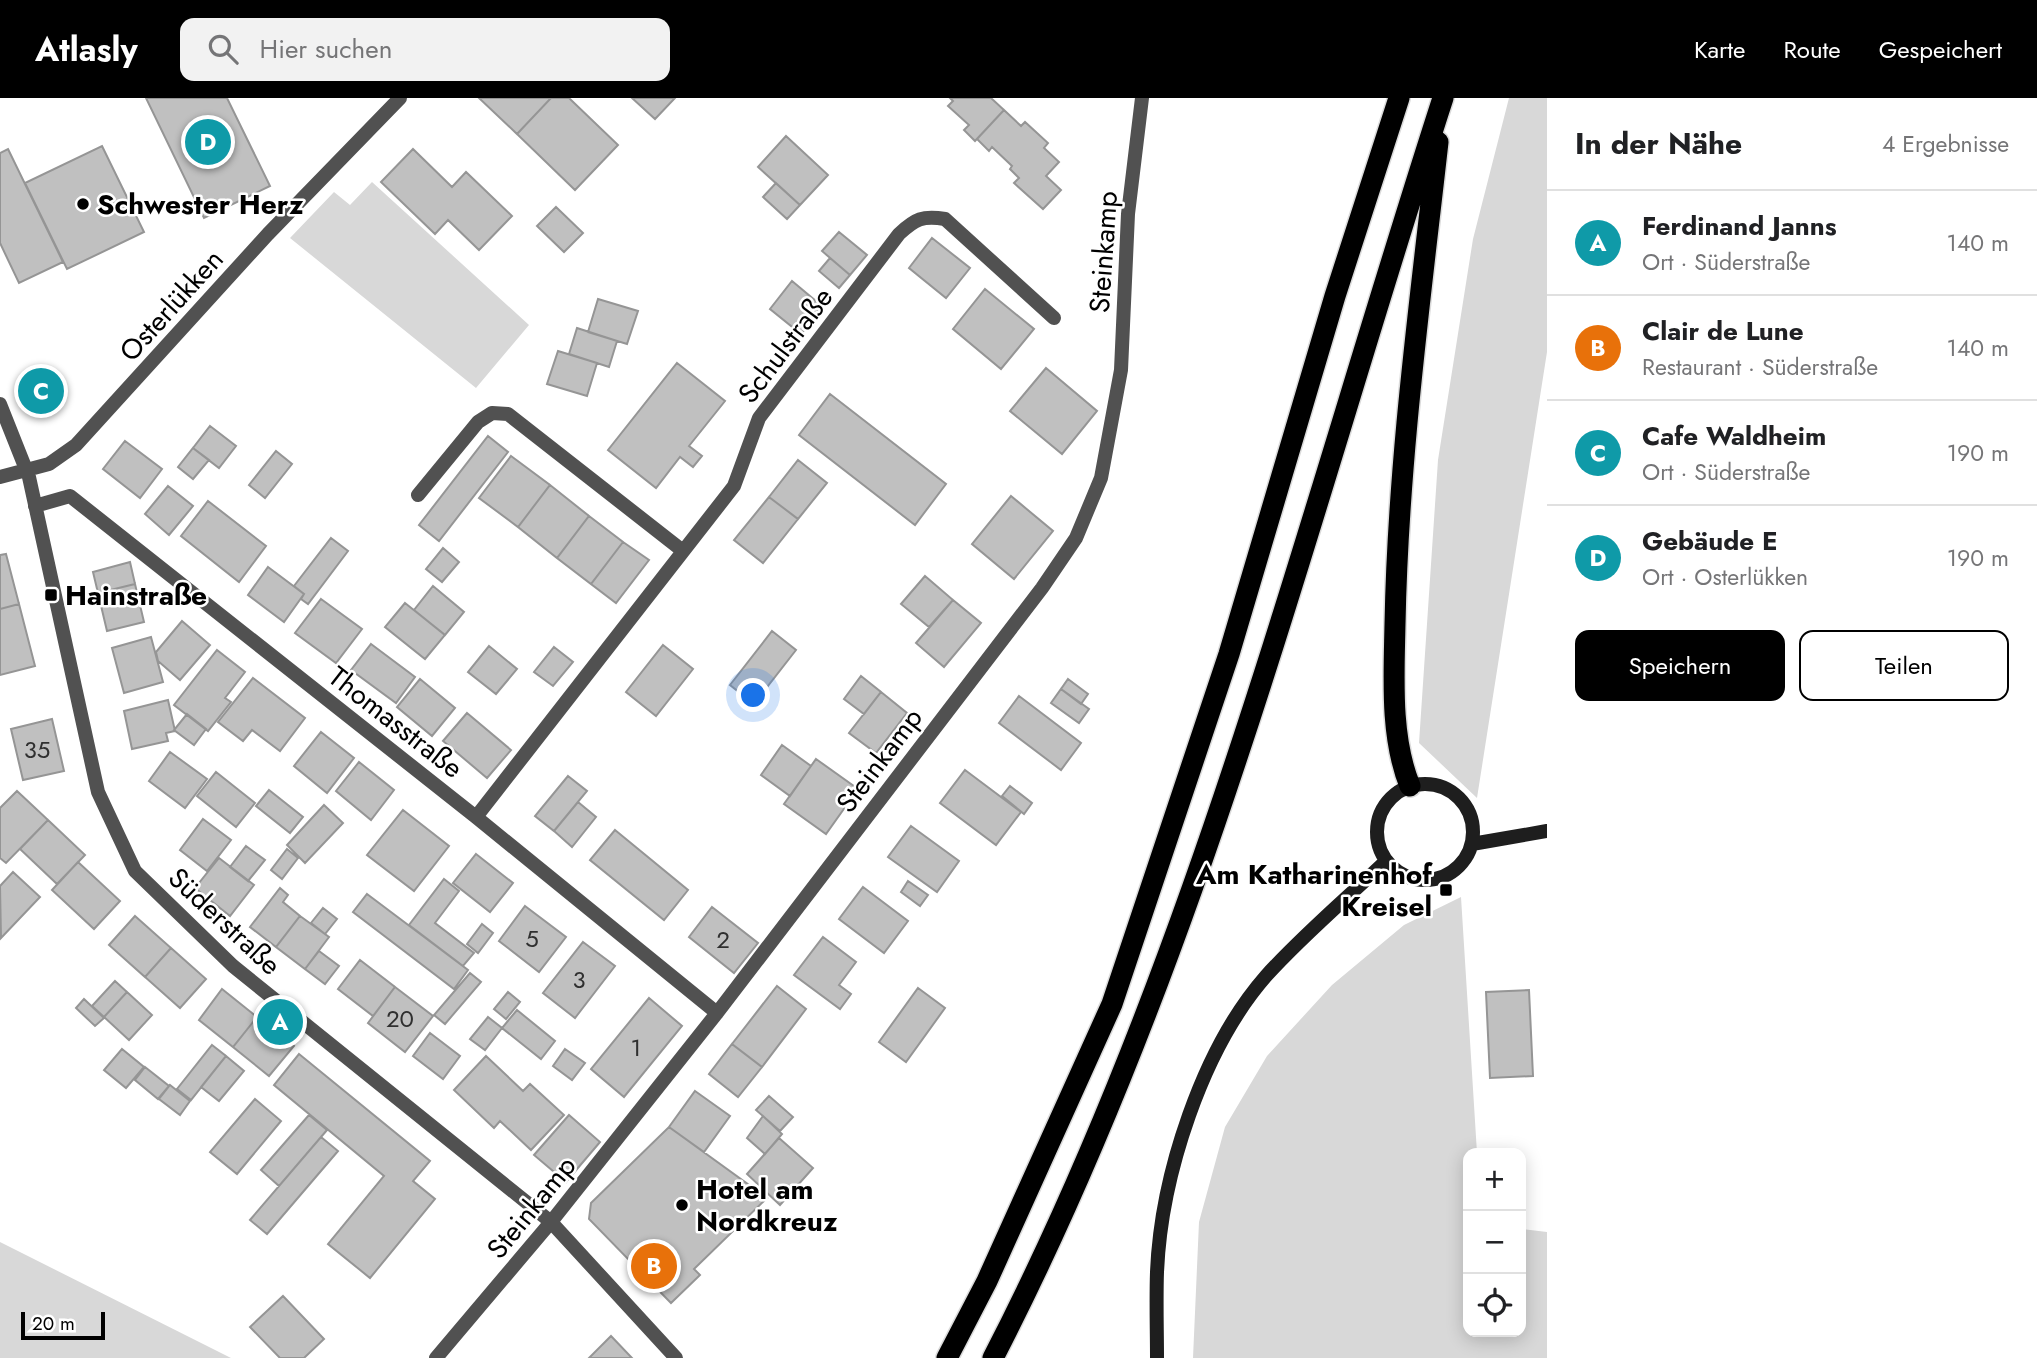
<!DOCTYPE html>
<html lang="de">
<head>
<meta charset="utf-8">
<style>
  body { margin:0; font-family:Jost,sans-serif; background:#f2f2f2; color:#202124 }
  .controls { position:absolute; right:21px; bottom:21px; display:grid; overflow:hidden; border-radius:14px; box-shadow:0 4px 18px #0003 }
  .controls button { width:63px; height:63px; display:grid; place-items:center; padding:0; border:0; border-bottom:2px solid #e0e0e0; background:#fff; color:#202124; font:35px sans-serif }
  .scale { position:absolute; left:21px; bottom:18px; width:84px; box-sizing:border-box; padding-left:7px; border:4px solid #000; border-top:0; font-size:19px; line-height:24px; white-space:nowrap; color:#000; -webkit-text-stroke:5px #fff; paint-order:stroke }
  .you { position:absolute; left:754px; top:598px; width:24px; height:24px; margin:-18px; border:5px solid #fff; border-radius:50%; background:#1a73e8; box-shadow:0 0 0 10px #1a73e833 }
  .badge { display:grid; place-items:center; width:46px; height:46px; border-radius:50%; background:#000; color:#fff; font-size:23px; font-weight:700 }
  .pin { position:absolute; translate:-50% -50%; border:4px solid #fff; box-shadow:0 2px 7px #0006 }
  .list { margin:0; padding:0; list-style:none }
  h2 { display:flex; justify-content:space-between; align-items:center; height:91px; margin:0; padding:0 28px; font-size:30px }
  h2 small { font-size:23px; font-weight:400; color:#757577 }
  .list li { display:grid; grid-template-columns:46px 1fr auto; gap:21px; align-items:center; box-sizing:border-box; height:105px; padding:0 28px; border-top:2px solid #e0e0e0 }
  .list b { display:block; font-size:26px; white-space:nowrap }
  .list p { margin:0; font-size:23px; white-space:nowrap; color:#757577 }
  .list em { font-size:23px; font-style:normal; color:#757577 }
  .actions { display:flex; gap:14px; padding:21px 28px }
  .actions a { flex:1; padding:16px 0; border:2px solid #000; border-radius:14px; text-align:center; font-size:24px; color:#000 }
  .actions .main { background:#000; color:#fff }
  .icon { flex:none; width:38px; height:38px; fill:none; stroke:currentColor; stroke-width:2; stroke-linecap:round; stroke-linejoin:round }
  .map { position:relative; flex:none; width:1547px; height:1260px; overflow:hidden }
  header { display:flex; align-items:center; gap:42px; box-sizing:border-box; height:98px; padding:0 35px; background:#000; color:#fff }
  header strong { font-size:33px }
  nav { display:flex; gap:38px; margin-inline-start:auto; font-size:24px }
  .search { width:490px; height:63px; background:#f2f2f2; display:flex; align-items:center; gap:18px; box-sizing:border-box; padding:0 24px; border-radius:14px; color:#757577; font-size:26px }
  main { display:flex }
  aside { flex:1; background:#fff }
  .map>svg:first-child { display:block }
  .green { fill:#d8d8d8 }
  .building { fill:#c0c0c0; stroke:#959595; stroke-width:2 }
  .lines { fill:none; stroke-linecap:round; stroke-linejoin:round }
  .highway-casing { stroke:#dbdbdb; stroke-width:24 }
  .street { stroke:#515151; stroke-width:14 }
  .secondary { stroke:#1e1e1e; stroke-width:14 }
  .highway { stroke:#000; stroke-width:21 }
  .poi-dot { fill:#000; stroke:#fff; stroke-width:2.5 }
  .labels { text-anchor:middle; stroke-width:5; stroke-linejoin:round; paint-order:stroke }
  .number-label { font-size:24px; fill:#303030 }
  .poi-label { font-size:28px; font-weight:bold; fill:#000; stroke:#fff; text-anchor:start }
  .street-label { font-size:28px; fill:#000; stroke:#fff }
</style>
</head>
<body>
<header>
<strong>Atlasly</strong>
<div class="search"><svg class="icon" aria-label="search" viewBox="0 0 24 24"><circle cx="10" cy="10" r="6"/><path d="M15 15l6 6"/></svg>Hier suchen</div>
<nav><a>Karte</a><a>Route</a><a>Gespeichert</a></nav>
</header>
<main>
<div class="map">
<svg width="1547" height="1260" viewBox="0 0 1547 1260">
  <rect width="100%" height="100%" fill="#fff"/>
  <path class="green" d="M1509,0H1547V254L1477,700L1419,645L1438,362L1473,141Z
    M372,84L529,227L476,290L290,140L334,94L350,107Z
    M1461,799L1477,1055H1468V1234H1521V1131L1547,1134V1260H1193L1199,1124L1225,1029L1267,958L1332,887L1404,827Z
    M0,1144L231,1260H0Z"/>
  <path class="building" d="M146,0H227L270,88L204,120Z
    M479,0H551L517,36Z
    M551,0H569L618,47L575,92L517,36Z
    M632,0H675L655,21Z
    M950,0H991L1004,12L975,43L964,32L969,27L948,8L953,3Z
    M1004,12L1021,28L1025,24L1048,45L1044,50L1059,64L1046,78L1061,92L1043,111L1014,85L1019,80L1010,71L1012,68L992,49L989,53L977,41Z
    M786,38L828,77L800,107L758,69Z
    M102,48L144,134L67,171L25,85Z
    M8,51L63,164L19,185L0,145V55Z
    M413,51L452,89L466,74L512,118L479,152L448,122L435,136L381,84Z
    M776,85L800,107L787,121L763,99Z
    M556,109L583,135L564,154L537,128Z
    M839,134L867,157L850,177L822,153Z
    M932,140L970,170L946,200L909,170Z
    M830,160L850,177L839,190L819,173Z
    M792,183L823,209L801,236L770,211Z
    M985,191L1034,231L1001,271L953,231Z
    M598,201L638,213L627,246L588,234Z
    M577,230L617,243L609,269L569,256Z
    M558,253L597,265L587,298L547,286Z
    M677,265L725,303L689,348L702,358L693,369L680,359L656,390L608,352Z
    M1046,270L1097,313L1062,356L1010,313Z
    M830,296L946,386L915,427L799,337Z
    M210,328L236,348L219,370L193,350Z
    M488,338L508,354L439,443L419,427Z
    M125,343L162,371L140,400L103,371Z
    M193,350L209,362L193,381L178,369Z
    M276,353L292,366L265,400L249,387Z
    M511,358L550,387L518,429L479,400Z
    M798,362L827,385L798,421L769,399Z
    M550,387L589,418L557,460L518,429Z
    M168,388L193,408L169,437L145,416Z
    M1011,398L1053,433L1014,481L972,446Z
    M769,399L798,421L763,465L734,442Z
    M208,403L266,448L239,484L181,438Z
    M589,418L623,444L591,486L557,460Z
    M331,440L348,453L308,506L301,501L304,496L294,488Z
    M623,444L649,462L616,505L591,486Z
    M443,450L459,464L442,484L426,471Z
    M6,456L19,506L0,511V457Z
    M130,464L135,486L98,495L93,474Z
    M268,469L304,496L284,524L248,497Z
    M925,478L953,502L929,529L901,506Z
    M135,486L144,524L107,533L98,495Z
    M433,488L464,514L445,537L414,512Z
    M321,501L362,531L336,565L295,535Z
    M953,502L981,525L944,569L916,545Z
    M405,505L445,537L425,561L385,529Z
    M19,506L35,568L0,577V511Z
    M182,523L210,547L180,582L158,563L156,554Z
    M772,533L796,552L754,606L730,587Z
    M151,539L163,584L124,595L112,550Z
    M371,546L415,579L396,605L351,572Z
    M663,547L693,571L656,618L626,594Z
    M489,548L517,571L496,596L468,574Z
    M554,549L573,564L553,588L534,574Z
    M217,552L245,574L225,600L231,604L208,633L174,607Z
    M861,578L881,594L864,616L844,601Z
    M253,580L305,620L280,653L252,632L243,643L218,624Z
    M420,581L455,610L432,638L397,609Z
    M1068,581L1088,596L1081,606L1061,591Z
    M1061,591L1089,611L1079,625L1051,605Z
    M881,594L907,615L876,655L849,635Z
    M1019,598L1081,645L1061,672L999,625Z
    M168,602L175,633L166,635L168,643L132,651L124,613Z
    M467,615L511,652L487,680L443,643Z
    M187,616L206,631L194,647L174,632Z
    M52,621L64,673L23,682L11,631Z
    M321,634L354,660L327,695L294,668Z
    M782,647L811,668L790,698L761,677Z
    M170,654L207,681L185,710L149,683Z
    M816,661L858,691L826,736L784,706Z
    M359,664L394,692L371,722L336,693Z
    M965,672L1021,714L996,747L940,705Z
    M216,674L255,705L236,729L197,698Z
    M568,678L587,693L554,733L535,718Z
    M1010,688L1032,705L1024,716L1002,698Z
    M269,692L303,719L290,735L256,708Z
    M17,693L48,722L6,765L0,760V710Z
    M578,704L596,719L572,749L554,733Z
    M324,707L343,725L305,765L287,747Z
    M403,712L449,748L414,793L367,757Z
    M203,721L231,742L207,773L180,752Z
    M48,722L85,757L57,786L20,751Z
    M911,728L959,763L937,794L888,759Z
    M615,732L688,792L664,822L590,762Z
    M246,748L265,762L248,783L230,769Z
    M287,751L298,760L282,781L271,772Z
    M476,756L513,785L490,814L453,785Z
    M219,760L254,787L230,818L195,790Z
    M78,764L120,803L94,831L52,792Z
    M13,774L40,799L1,840L0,788Z
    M444,781L459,793L435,825L474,855L463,868L409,827Z
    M908,783L928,797L920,808L901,794Z
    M863,789L908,823L884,855L839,821Z
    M280,790L288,797L283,804L300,818L276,849L250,829Z
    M367,796L468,872L454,891L353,814Z
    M525,808L566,839L539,874L499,843Z
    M712,809L758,845L734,875L689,839Z
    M323,810L337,821L325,836L311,825Z
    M135,818L171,850L145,879L109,847Z
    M300,818L329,839L305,871L276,849Z
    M482,826L493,835L478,855L467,846Z
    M823,839L856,864L839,887L851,896L840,911L794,877Z
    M583,844L615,868L575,920L543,895Z
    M171,850L206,881L180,910L145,879Z
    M319,853L339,868L325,886L305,871Z
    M360,862L395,889L373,918L338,891Z
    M470,875L481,884L445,926L434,917Z
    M115,883L127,894L104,919L92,908Z
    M777,888L806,911L762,969L732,946Z
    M395,889L433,918L405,954L368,925Z
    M918,890L945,910L906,964L879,944Z
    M222,891L257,919L233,949L199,922Z
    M1529,892L1533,978L1490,980L1486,894Z
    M127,894L152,917L129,942L104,919Z
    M508,894L520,904L506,921L494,911Z
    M649,900L682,928L624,999L591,971Z
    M84,901L104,920L95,928L76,910Z
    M517,912L555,943L541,961L502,930Z
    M257,919L294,948L269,978L233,949Z
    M488,919L502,930L485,952L470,941Z
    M430,935L460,958L443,981L413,958Z
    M732,946L762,969L738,999L709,976Z
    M212,947L226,958L191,1002L177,991Z
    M122,951L144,969L126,990L104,972Z
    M565,951L585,965L572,982L553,968Z
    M299,956L430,1063L413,1083L435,1101L370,1180L328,1146L384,1078L274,987Z
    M226,958L244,973L219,1003L201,989Z
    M486,958L523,993L530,986L564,1017L531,1052L500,1023L494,1030L454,992Z
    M145,969L169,988L158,1001L135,982Z
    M170,987L190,1003L180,1017L159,1001Z
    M695,993L730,1018L704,1054L669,1029Z
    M769,998L793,1019L780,1033L756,1012Z
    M255,1001L281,1023L237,1076L210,1054Z
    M309,1017L327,1032L279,1088L261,1072Z
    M569,1017L600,1044L566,1084L534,1057Z
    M763,1018L782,1036L765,1056L747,1040Z
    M669,1029L767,1100L694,1171L700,1177L671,1205L589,1121L591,1105Z
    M321,1039L338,1053L267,1136L250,1122Z
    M779,1040L813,1070L780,1107L747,1076Z
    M283,1198L324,1241L304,1260H280L250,1229Z
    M611,1238L632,1260H589Z"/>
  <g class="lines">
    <g class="highway-casing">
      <path id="highway" d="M1410,688C1390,639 1394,579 1395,526C1398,365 1420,204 1438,44
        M947,1260L987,1183L1112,906L1229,556L1335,198L1399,0
        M993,1260C1198,863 1306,423 1443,0"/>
    </g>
    <path class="street" d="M0,306L29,379L98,694L135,773L233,868L551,1124L676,1260
      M0,379L49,366L76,347L268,136L400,0
      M418,397L478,324L492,315L508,316L683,453
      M35,408L70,398L476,719L717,915
      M476,719L734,388L759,320L899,136C915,121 923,117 945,121L1054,220
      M436,1260L551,1124L717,915L1042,490L1076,440L1101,380L1121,272L1128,116L1142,0"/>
    <path class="secondary" d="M1377 734a48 48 0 1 1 96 0a48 48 0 1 1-96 0Z
      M1472,746L1547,733
      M1157,1260C1157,1232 1156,1203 1157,1174C1161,1078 1202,951 1266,878C1303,837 1346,801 1386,763"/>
    <use href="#highway" class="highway"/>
  </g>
  <g class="poi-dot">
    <circle cx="83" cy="106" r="7"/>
    <rect x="44" y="490" width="14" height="14" rx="3.5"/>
    <rect x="1439" y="785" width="14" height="14" rx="3.5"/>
    <circle cx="682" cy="1107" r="7"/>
  </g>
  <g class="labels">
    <g class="number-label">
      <text x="37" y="660">35</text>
      <text x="532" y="849">5</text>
      <text x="723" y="850">2</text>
      <text x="579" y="890">3</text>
      <text x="400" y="929">20</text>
      <text x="636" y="958">1</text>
    </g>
    <g class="poi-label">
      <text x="97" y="116">Schwester Herz</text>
      <text x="65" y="507">Hainstraße</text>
      <text x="1432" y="786" text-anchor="end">Am Katharinenhof<tspan x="1432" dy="32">Kreisel</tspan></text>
      <text x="696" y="1101">Hotel am<tspan x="696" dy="32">Nordkreuz</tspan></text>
    </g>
    <g class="street-label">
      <text transform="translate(1103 154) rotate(-86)" y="10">Steinkamp</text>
      <text transform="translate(171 207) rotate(-48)" y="10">Osterlükken</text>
      <text transform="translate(785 247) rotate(-53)" y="10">Schulstraße</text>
      <text transform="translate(396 624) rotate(38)" y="10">Thomasstraße</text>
      <text transform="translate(879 662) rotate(-53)" y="10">Steinkamp</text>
      <text transform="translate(225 823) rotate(43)" y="10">Süderstraße</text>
      <text transform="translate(531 1109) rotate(-51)" y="10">Steinkamp</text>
    </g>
  </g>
</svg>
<div class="controls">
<button>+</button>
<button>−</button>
<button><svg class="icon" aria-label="locate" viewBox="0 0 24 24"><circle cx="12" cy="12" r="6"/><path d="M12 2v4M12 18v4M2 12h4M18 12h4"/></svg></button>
</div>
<div class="scale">20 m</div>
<div class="you"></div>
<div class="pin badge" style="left:280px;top:924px;background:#0f9aa8">A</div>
<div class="pin badge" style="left:654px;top:1168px;background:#e8710a">B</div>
<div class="pin badge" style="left:41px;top:293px;background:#0f9aa8">C</div>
<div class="pin badge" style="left:208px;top:44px;background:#0f9aa8">D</div>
</div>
<aside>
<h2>In der Nähe<small>4 Ergebnisse</small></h2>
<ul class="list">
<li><span class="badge" style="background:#0f9aa8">A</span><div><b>Ferdinand Janns</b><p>Ort · Süderstraße</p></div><em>140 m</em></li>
<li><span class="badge" style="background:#e8710a">B</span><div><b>Clair de Lune</b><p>Restaurant · Süderstraße</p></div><em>140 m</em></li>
<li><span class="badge" style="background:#0f9aa8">C</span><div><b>Cafe Waldheim</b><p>Ort · Süderstraße</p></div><em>190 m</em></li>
<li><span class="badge" style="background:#0f9aa8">D</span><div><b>Gebäude E</b><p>Ort · Osterlükken</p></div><em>190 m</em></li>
</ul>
<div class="actions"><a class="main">Speichern</a><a>Teilen</a></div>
</aside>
</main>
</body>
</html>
